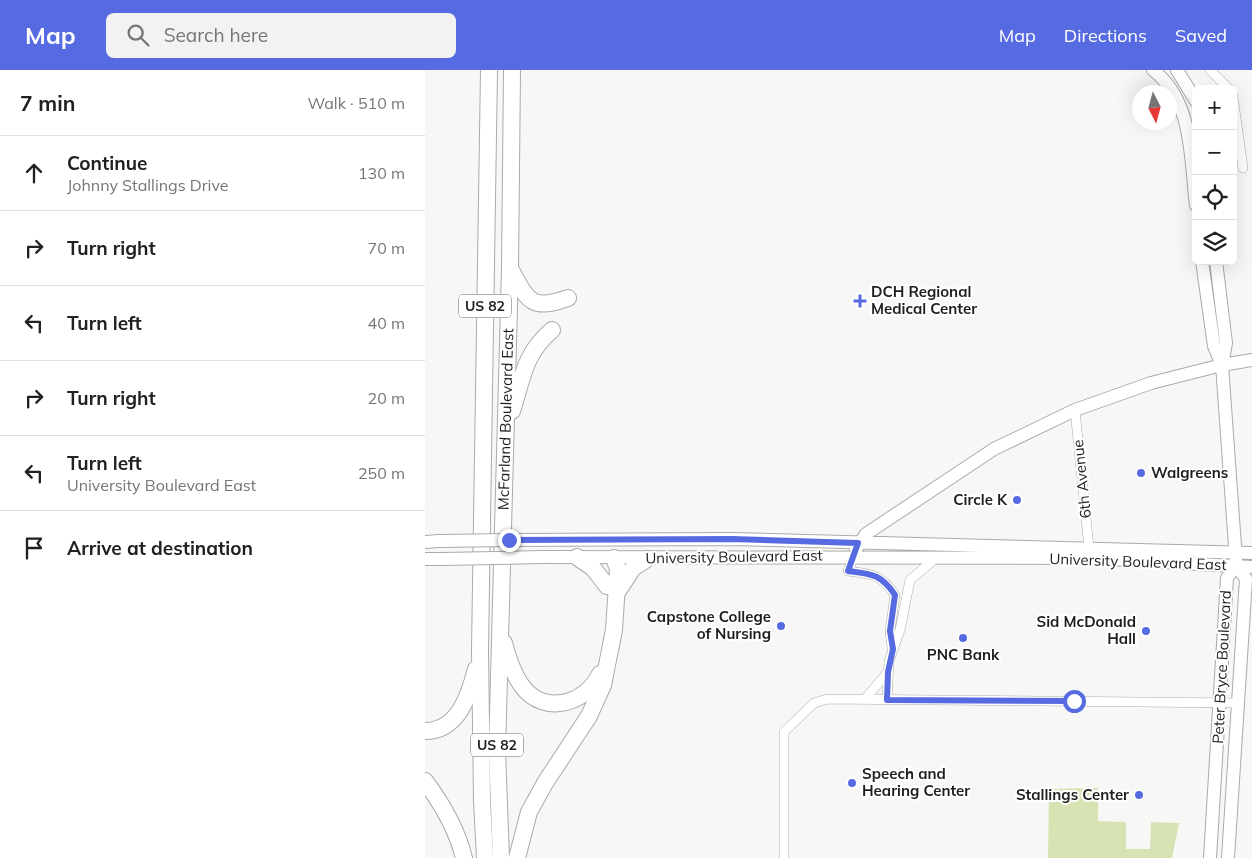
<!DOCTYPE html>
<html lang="en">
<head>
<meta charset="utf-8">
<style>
  body { margin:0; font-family:Mulish,sans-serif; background:#f2f2f2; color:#202124 }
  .controls { position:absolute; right:15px; top:15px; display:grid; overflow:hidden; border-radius:8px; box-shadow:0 5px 20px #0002 }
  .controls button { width:45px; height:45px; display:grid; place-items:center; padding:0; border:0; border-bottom:1px solid #e0e0e0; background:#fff; color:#202124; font:25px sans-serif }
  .compass { position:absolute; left:707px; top:15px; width:45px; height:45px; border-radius:50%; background:#fff; box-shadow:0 5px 20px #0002; rotate:174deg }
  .stop { position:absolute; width:15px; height:15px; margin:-11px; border:4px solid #566be1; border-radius:50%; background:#fff }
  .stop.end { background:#566be1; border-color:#fff; box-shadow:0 1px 5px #0008 }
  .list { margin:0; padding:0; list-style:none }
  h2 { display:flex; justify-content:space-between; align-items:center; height:65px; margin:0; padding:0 20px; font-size:21px }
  h2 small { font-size:16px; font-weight:400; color:#757577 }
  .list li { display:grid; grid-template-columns:32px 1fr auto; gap:15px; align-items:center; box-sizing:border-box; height:75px; padding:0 20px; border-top:1px solid #e0e0e0 }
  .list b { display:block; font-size:19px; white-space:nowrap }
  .list p { margin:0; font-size:16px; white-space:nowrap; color:#757577 }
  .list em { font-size:16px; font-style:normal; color:#757577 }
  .icon { flex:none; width:28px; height:28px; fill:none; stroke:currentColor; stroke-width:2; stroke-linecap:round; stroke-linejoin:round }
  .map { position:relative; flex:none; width:827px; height:788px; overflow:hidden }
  header { display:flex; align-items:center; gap:30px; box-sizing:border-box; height:70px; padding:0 25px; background:#566be1; color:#fff }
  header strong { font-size:24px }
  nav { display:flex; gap:28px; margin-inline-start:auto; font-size:18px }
  .search { width:350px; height:45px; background:#f2f2f2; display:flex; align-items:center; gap:12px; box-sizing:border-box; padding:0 18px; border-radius:8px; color:#757577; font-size:19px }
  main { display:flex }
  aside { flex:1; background:#fff }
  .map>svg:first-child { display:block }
  .green { fill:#d7e3b3 }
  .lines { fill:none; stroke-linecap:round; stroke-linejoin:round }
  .street-casing { stroke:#aaaba8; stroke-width:10 }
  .secondary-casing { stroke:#aaaba8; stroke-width:14 }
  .highway-casing { stroke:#aaaba8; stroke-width:18 }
  .street { stroke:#fff; stroke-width:9 }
  .secondary { stroke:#fff; stroke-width:12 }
  .highway { stroke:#fff; stroke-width:16 }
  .secondary-bridge-casing { stroke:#aaaba8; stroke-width:14; stroke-linecap:butt }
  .secondary-bridge { stroke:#fff; stroke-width:12 }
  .route { stroke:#566be1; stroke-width:6 }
  .poi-dot { fill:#566be1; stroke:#fff; stroke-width:2 }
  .labels { text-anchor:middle; stroke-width:4; stroke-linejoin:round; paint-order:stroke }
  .shield { fill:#fff; stroke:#626261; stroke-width:1 }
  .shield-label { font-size:14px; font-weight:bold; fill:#1e1e1d }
  .poi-label { font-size:15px; font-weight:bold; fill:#1e1e1d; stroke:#fff; text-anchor:end }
  .street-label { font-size:15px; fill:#1e1e1d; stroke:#fff }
</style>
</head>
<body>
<header>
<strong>Map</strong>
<div class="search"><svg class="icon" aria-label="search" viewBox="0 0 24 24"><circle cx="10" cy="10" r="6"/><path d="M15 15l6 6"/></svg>Search here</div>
<nav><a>Map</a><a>Directions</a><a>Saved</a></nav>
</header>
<main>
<aside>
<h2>7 min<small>Walk · 510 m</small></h2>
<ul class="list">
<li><svg class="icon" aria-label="ahead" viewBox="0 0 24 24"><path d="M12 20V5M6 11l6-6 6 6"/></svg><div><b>Continue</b><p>Johnny Stallings Drive</p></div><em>130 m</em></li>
<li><svg class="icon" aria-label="right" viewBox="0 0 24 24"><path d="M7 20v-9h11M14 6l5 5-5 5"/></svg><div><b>Turn right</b></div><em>70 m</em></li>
<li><svg class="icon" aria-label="left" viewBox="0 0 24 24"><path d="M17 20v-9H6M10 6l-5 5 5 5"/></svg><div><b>Turn left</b></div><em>40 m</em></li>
<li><svg class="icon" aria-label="right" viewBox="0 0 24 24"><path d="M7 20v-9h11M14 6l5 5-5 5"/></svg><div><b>Turn right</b></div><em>20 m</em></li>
<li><svg class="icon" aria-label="left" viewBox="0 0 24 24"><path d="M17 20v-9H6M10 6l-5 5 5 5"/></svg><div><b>Turn left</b><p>University Boulevard East</p></div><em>250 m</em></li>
<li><svg class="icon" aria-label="arrive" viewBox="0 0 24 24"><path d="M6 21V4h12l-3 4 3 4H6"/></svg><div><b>Arrive at destination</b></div></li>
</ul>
</aside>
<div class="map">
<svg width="827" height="788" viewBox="0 0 827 788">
  <rect width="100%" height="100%" fill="#f7f8f5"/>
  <path class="green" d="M673,718V751L701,752V779H725L726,752L754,753L747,788H623L624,719Z"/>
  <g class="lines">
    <g class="street-casing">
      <path id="street" d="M785,0L804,19
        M808,27L818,98
        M650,340L664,478
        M429,486L423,501C446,504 456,504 470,525L465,561L467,577
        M440,629L463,602
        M462,630L464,591L475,560L485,510L511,488
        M359,788V662L389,633L402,629L813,633"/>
    </g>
    <g class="secondary-casing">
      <path id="secondary" d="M728,0C769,32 765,89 771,135
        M752,0L771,31
        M777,191L789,276L797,295
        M791,191L801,273L797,295L811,490
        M86,470L307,469L827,483
        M0,472L14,471
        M431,479L441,464L569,379L650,340L726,313L797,295L827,290
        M117,487L665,488L827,497
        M0,489H16
        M785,788L802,508L811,495
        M803,788L821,509L811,495"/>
    </g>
    <g class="highway-casing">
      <g id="highway">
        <path d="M86,200C103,231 106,241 143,228"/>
        <path d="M87,341C98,307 99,284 127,260"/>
        <path d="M152,487L168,498L182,516"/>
        <path d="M193,521L208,498L222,489"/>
        <path d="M79,573C83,588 88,604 97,616C119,646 161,634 175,604"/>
        <path d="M0,661C33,661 44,626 51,599"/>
        <path d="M0,711C18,735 32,759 39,788"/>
        <path d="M60,788L57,731L55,580L64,0"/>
        <path id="s1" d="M76,788L72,681L85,199L87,0"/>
        <path d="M92,788L104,742L120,713L164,646L178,615L189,560L193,499L189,488"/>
      </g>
    </g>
    <use href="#street" class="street"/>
    <use href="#secondary" class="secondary"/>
    <use href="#highway" class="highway"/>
    <g class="secondary-bridge-casing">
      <path id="secondary-bridge" d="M14,471L86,470
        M16,489L117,487"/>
    </g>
    <use href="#secondary-bridge" class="secondary-bridge"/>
  </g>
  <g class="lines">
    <path class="route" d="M84,470L307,469L433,473L423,501C447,504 456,504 470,525L465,561L468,579L463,602L462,630L649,631"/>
  </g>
  <g class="poi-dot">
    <path d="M432.5 223.5h5v5h5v5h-5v5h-5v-5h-5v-5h5z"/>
    <circle cx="716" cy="403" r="5"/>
    <circle cx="592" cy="430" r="5"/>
    <circle cx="356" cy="556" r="5"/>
    <circle cx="721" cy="561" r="5"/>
    <circle cx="538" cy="568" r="5"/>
    <circle cx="427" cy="713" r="5"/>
    <circle cx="714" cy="725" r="5"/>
  </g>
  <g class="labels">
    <g class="shield">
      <rect x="34" y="224.5" width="52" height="23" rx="4"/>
      <rect x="46" y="663.5" width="52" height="23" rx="4"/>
    </g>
    <g class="shield-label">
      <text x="60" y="241">US 82</text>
      <text x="72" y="680">US 82</text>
    </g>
    <g class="poi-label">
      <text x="446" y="227" text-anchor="start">DCH Regional<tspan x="446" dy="17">Medical Center</tspan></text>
      <text x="726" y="408" text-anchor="start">Walgreens</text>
      <text x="582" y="435">Circle K</text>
      <text x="346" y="552">Capstone College<tspan x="346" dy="17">of Nursing</tspan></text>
      <text x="711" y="557">Sid McDonald<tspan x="711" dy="17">Hall</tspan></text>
      <text x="538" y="590" text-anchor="middle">PNC Bank</text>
      <text x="437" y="709" text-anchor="start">Speech and<tspan x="437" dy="17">Hearing Center</tspan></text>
      <text x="704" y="730">Stallings Center</text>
    </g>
    <g class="street-label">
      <text dy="5" stroke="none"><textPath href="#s1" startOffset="439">McFarland Boulevard East</textPath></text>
      <text transform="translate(657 409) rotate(-96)" y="5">6th Avenue</text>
      <text transform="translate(309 487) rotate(-1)" y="5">University Boulevard East</text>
      <text transform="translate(713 492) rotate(2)" y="5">University Boulevard East</text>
      <text transform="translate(797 597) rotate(-87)" y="5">Peter Bryce Boulevard</text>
    </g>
  </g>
</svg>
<div class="controls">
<button>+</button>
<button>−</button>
<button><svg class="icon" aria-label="locate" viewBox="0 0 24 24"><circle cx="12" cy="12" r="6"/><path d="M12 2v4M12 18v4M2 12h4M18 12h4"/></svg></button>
<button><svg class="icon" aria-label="layers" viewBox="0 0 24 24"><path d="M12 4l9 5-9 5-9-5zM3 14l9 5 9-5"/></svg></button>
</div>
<svg class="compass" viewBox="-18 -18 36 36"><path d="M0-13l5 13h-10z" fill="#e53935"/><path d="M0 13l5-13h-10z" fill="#757577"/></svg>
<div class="stop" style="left:649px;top:631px"></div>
<div class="stop end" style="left:84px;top:470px"></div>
</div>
</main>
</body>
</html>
